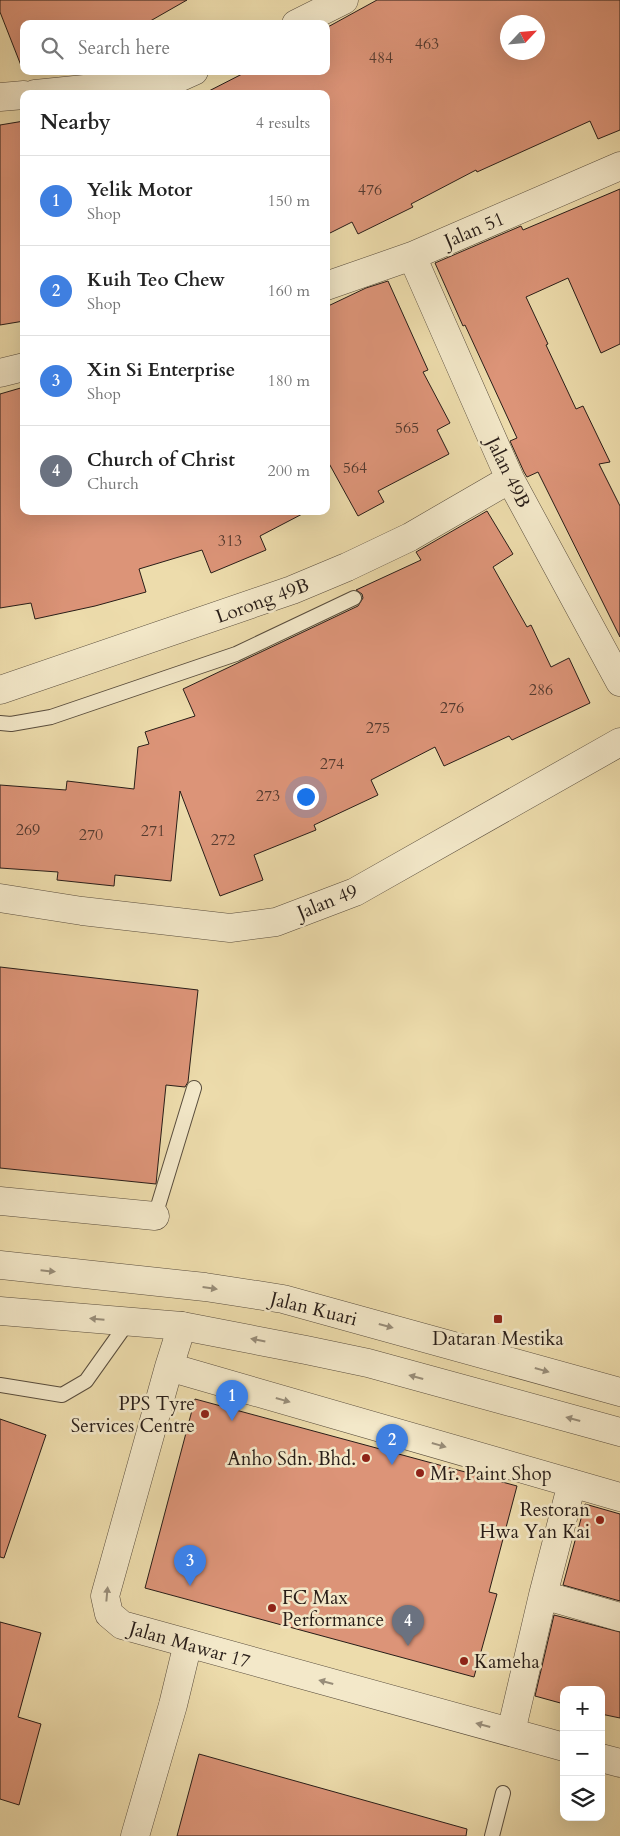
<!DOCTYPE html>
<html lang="en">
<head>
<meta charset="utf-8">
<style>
  body { margin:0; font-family:Cardo,serif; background:#f6f6f6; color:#222 }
  .controls { position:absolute; right:15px; bottom:15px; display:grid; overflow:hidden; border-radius:10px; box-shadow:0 5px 20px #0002 }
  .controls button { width:45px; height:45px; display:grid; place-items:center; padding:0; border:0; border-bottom:1px solid #e0e0e0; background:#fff; color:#222; font:25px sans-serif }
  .compass { position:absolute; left:500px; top:15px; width:45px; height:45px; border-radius:50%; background:#fff; box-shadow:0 5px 20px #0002; rotate:64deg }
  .you { position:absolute; left:305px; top:796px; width:18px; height:18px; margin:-12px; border:4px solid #fff; border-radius:50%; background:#1a73e8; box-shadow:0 0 0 8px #1a73e833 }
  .badge { display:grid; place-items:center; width:32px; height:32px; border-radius:50%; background:#b45309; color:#fff; font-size:16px; font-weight:700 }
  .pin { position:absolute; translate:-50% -41px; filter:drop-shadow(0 1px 2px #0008) }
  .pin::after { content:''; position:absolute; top:26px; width:18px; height:15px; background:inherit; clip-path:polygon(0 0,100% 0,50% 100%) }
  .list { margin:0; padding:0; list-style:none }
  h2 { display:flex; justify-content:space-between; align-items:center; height:65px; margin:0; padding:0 20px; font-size:21px }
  h2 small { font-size:16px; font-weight:400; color:#767676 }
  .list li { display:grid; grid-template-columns:32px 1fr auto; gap:15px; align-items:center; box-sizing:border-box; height:90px; padding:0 20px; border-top:1px solid #e0e0e0 }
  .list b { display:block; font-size:19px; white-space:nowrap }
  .list p { margin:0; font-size:16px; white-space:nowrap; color:#767676 }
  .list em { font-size:16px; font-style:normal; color:#767676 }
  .icon { flex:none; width:28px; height:28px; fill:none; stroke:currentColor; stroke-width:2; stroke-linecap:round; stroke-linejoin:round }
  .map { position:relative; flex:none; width:620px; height:1836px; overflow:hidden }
  .search { position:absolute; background:#fff; box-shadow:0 5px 20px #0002; left:20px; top:20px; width:310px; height:55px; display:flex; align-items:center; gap:12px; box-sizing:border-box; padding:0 18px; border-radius:10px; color:#767676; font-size:19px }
  .panel { position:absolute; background:#fff; box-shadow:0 5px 20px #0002; left:20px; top:90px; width:310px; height:425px; border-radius:10px }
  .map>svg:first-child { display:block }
  .building { fill:#dc9478; stroke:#281d18; fill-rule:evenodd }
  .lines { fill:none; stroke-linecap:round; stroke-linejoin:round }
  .service-casing { stroke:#594d3d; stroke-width:16 }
  .minor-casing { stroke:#594d3d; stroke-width:29 }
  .tertiary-casing { stroke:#594d3d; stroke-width:29 }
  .service { stroke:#f3e8c9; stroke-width:14 }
  .minor { stroke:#f3e8c9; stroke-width:28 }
  .tertiary { stroke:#f3e8c9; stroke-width:28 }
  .oneway { fill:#988d79 }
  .poi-dot { fill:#8f2418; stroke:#f3e8c9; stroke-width:2 }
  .labels { text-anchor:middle; stroke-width:5; stroke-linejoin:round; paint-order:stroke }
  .number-label { font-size:16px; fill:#553b30 }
  .street-label { font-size:19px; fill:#281d18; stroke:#f3e8c9 }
  .poi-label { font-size:19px; fill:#281d18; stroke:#f3e8c9; text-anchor:end }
</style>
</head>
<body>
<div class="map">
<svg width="620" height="1836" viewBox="0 0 620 1836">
  <rect width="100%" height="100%" fill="#eddcac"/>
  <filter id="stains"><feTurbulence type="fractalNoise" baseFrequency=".004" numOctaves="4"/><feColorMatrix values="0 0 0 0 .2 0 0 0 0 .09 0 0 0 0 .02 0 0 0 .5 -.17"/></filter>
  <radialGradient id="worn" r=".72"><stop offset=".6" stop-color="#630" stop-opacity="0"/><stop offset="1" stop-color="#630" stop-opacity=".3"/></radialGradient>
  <path class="building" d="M0,0H187L145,24H24V68H22L0,12Z
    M377,0H620V130L598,139L590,121L477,172L476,170L411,204L413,207L358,234L352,222L326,235V94H203L248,71H326V28ZM508,22H538V52H508Z
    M24,121V321L0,325V125Z
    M620,189V344L601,353L568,278L526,297L548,344L546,345L576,409L583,406L610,462L599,464L620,506V637L538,472L527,477L524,472L510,441L517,438L465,325L463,326L435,263L521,226L523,230Z
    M388,281L428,370L423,372L450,423L437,430L449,454L378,491L384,502L358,516L326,458V307L366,288Z
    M24,387V511H308L260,536L266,550L211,573L202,550L139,569L146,592L95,606L35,619L31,603L0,608V394Z
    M487,511L513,554L493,567L527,627L531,625L551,667L569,658L590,703L512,740L509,736L444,766L435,747L371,780L378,795L314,825L316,830L254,855L263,880L220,896L180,791L171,881L115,875L114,886L57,880L58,872L0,868V785L66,790L67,781L134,789L138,747L149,744L145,732L195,716L183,689L358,606L363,598L362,594L356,590L421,560L416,552Z
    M0,967L198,990L188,1082L185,1087L166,1085L156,1184L0,1168Z
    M195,1399L517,1486L489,1592L497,1594L474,1677L145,1588Z
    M0,1419L46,1435L4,1558L0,1557Z
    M585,1504L620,1514V1601L563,1585Z
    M554,1615L620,1632V1718L601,1714V1690H564V1704L535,1696Z
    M0,1622L41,1633L18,1717L41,1724L19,1805L0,1799Z
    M199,1754L467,1829L466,1836H177Z"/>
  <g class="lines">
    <g class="service-casing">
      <path id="service" d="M0,723L11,724L51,717L236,654L354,598
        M155,1216L194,1088
        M0,1385L62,1395L86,1381L128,1322
        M492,1836L503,1793"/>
    </g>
    <g class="minor-casing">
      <path id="minor" d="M296,24L344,0
        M35,94L174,80L194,71
        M0,97L24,95
        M412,256L510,479L620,682
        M326,286L412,256L620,166
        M0,373L24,367
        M0,690L292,590L347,567L410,537L510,479
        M0,898L82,911L230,928L276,922L355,892L620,742
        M0,1201L155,1216
        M182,1326L169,1367L105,1596L109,1614L122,1625L564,1747
        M169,1367L620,1497
        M543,1595L620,1617
        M511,1732L543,1595L572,1483
        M601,1758L620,1763
        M135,1836L173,1705L188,1643"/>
    </g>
    <g class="tertiary-casing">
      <path id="tertiary" d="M0,1265L205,1287L283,1299L620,1392
        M0,1311L182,1326L306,1350L368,1363L620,1432"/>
    </g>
    <use href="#service" class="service"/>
    <use href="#minor" class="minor"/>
    <use href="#tertiary" class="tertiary"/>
  </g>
  <defs><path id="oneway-solid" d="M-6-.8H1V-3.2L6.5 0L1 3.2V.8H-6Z" transform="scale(1.25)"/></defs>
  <g class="oneway">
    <use href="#oneway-solid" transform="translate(48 1271) rotate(6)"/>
    <use href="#oneway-solid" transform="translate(210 1288) rotate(8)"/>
    <use href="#oneway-solid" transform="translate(97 1319) rotate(-175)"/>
    <use href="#oneway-solid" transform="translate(386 1326) rotate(15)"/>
    <use href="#oneway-solid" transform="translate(258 1340) rotate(-169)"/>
    <use href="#oneway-solid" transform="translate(542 1370) rotate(16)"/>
    <use href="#oneway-solid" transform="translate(416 1377) rotate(-165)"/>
    <use href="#oneway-solid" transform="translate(283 1400) rotate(16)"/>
    <use href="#oneway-solid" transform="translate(573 1419) rotate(-165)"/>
    <use href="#oneway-solid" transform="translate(439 1445) rotate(16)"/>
    <use href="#oneway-solid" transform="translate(107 1594) rotate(-85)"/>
    <use href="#oneway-solid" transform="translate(326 1682) rotate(-165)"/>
    <use href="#oneway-solid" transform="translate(483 1725) rotate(-165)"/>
  </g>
  <g class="poi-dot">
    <rect x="493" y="1314" width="10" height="10" rx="2.5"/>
    <circle cx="205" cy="1414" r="5"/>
    <circle cx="366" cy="1458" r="5"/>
    <circle cx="420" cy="1473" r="5"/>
    <circle cx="600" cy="1520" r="5"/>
    <circle cx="272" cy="1608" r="5"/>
    <circle cx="464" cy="1661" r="5"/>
  </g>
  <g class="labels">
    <g class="number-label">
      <text x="427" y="49">463</text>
      <text x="381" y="63">484</text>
      <text x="370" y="195">476</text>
      <text x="407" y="433">565</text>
      <text x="355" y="473">564</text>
      <text x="230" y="546">313</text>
      <text x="541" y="695">286</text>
      <text x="452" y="713">276</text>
      <text x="378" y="733">275</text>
      <text x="332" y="769">274</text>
      <text x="268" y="801">273</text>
      <text x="28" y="835">269</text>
      <text x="153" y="836">271</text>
      <text x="91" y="840">270</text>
      <text x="223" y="845">272</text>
    </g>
    <g class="street-label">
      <text transform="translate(474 229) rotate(-23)" y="7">Jalan 51</text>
      <text transform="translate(509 472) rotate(64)" y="7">Jalan 49B</text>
      <text transform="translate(262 600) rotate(-20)" y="7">Lorong 49B</text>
      <text transform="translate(327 901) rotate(-22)" y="7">Jalan 49</text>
      <text transform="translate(314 1308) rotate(14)" y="7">Jalan Kuari</text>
      <text transform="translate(190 1644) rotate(16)" y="7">Jalan Mawar 17</text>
    </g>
    <g class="poi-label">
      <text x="498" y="1345" text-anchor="middle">Dataran Mestika</text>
      <text x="195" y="1410">PPS Tyre<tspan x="195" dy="22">Services Centre</tspan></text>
      <text x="356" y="1465">Anho Sdn. Bhd.</text>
      <text x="430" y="1480" text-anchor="start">Mr. Paint Shop</text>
      <text x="590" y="1516">Restoran<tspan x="590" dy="22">Hwa Yan Kai</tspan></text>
      <text x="282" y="1604" text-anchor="start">FC Max<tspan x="282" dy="22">Performance</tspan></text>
      <text x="474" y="1668" text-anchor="start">Kameha</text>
    </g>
  </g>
  <rect width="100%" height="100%" filter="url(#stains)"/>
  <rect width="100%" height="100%" fill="url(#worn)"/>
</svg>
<div class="controls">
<button>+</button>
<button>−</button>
<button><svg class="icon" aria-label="layers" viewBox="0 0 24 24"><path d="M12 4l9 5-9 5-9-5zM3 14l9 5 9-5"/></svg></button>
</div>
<svg class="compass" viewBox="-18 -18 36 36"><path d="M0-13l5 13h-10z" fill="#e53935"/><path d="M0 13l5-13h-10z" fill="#767676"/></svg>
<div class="you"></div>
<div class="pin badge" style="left:232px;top:1421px;background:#3f7fe0">1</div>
<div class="pin badge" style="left:392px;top:1465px;background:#3f7fe0">2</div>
<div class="pin badge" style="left:190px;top:1586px;background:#3f7fe0">3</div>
<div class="pin badge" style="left:408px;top:1646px;background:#6b7280">4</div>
<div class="search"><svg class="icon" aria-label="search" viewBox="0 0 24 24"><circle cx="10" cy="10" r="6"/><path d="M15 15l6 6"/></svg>Search here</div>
<section class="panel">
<h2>Nearby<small>4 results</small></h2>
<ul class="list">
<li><span class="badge" style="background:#3f7fe0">1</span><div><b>Yelik Motor</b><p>Shop</p></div><em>150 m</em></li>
<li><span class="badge" style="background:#3f7fe0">2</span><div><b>Kuih Teo Chew</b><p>Shop</p></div><em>160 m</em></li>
<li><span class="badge" style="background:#3f7fe0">3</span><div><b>Xin Si Enterprise</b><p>Shop</p></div><em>180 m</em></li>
<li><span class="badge" style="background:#6b7280">4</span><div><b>Church of Christ</b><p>Church</p></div><em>200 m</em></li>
</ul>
</section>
</div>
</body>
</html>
